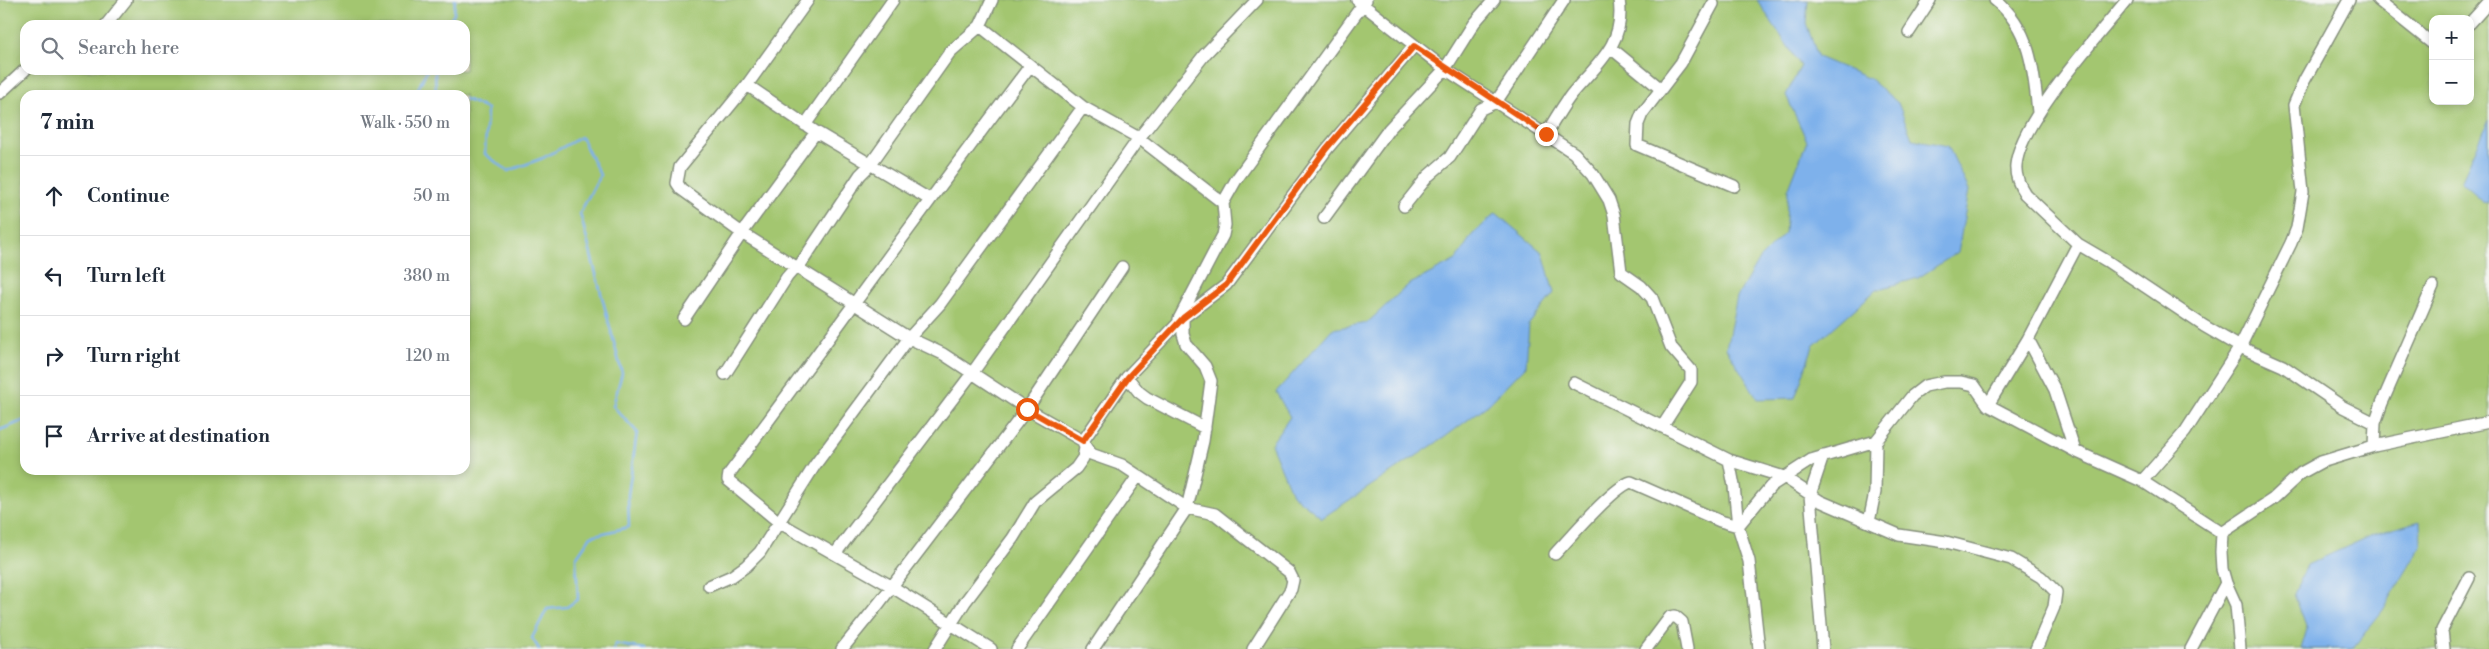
<!DOCTYPE html>
<html lang="en">
<head>
<meta charset="utf-8">
<style>
  body { margin:0; font-family:"Libre Bodoni",serif; background:#f6f6f7; color:#1f2937 }
  .controls { position:absolute; right:15px; top:15px; display:grid; overflow:hidden; border-radius:10px; box-shadow:0 2px 8px #0003 }
  .controls button { width:45px; height:45px; display:grid; place-items:center; padding:0; border:0; border-bottom:1px solid #e0e1e3; background:#fff; color:#1f2937; font:25px sans-serif }
  .stop { position:absolute; width:15px; height:15px; margin:-11px; border:4px solid #ea580c; border-radius:50%; background:#fff }
  .stop.end { background:#ea580c; border-color:#fff; box-shadow:0 1px 5px #0008 }
  .list { margin:0; padding:0; list-style:none }
  h2 { display:flex; justify-content:space-between; align-items:center; height:65px; margin:0; padding:0 20px; font-size:21px }
  h2 small { font-size:16px; font-weight:400; color:#747a83 }
  .list li { display:grid; grid-template-columns:32px 1fr auto; gap:15px; align-items:center; box-sizing:border-box; height:80px; padding:0 20px; border-top:1px solid #e0e1e3 }
  .list b { display:block; font-size:19px; white-space:nowrap }
  .list em { font-size:16px; font-style:normal; color:#747a83 }
  .icon { flex:none; width:28px; height:28px; fill:none; stroke:currentColor; stroke-width:2; stroke-linecap:round; stroke-linejoin:round }
  .map { position:relative; flex:none; width:2489px; height:649px; overflow:hidden }
  .search { position:absolute; background:#fff; box-shadow:0 2px 8px #0003; left:20px; top:20px; width:450px; height:55px; display:flex; align-items:center; gap:12px; box-sizing:border-box; padding:0 18px; border-radius:15px; color:#747a83; font-size:19px }
  .panel { position:absolute; background:#fff; box-shadow:0 2px 8px #0003; left:20px; top:90px; width:450px; height:385px; border-radius:15px }
  .map>svg:first-child { display:block }
  .green { fill:#a3c66f; stroke:#618252; fill-rule:evenodd }
  .water { fill:#7eb1eb; stroke:#4e7790 }
  .lines { fill:none; stroke-linecap:round; stroke-linejoin:round }
  .stream { stroke:#7eb1eb; stroke-width:2.5 }
  .minor-casing { stroke:#86907c; stroke-width:14 }
  .minor { stroke:#fff; stroke-width:11 }
  .route { stroke:#ea580c; stroke-width:6 }
</style>
</head>
<body>
<div class="map">
<svg width="2489" height="649" viewBox="0 0 2489 649">
  <rect width="100%" height="100%" fill="#f6f6f2"/>
  <filter id="ink" filterUnits="userSpaceOnUse"><feTurbulence type="fractalNoise" baseFrequency=".02" numOctaves="2"/><feDisplacementMap in="SourceGraphic" scale="10" xChannelSelector="R" yChannelSelector="G"/><feConvolveMatrix kernelMatrix="1 2 1 2 8 2 1 2 1" color-interpolation-filters="sRGB"/></filter>
  <filter id="wash" filterUnits="userSpaceOnUse"><feTurbulence type="fractalNoise" baseFrequency=".0096" numOctaves="4" result="noise"/><feDisplacementMap in="SourceGraphic" scale="20" xChannelSelector="R" yChannelSelector="G"/><feGaussianBlur stdDeviation="1.12" result="paint"/><feColorMatrix in="noise" values="0 0 0 0 0 0 0 0 0 0 0 0 0 0 0 0 0 1.4 0 .05"/><feComposite in="paint" operator="in"/></filter>
  <g filter="url(#wash)">
    <rect width="100%" height="100%" fill="#ece3c5"/>
    <path class="green" d="M0,0H2489V649H0ZM2433,19H2470V101H2433ZM25,25H465V70H25ZM25,95H465V470H25Z"/>
    <path class="water" d="M1757,0H1808L1806,23L1818,57L1870,79L1898,103L1912,139L1948,146L1969,190L1958,252L1918,278L1876,290L1813,346L1795,398L1758,399L1726,348L1737,297L1759,259L1785,233L1788,190L1807,141L1786,95L1801,66Z
      M2489,120V203L2483,202L2461,182Z
      M1496,213L1543,253L1554,293L1529,324L1526,366L1489,404L1445,437L1322,518L1292,494L1271,444L1290,417L1276,392L1332,329L1367,323L1408,285L1456,260L1472,235Z
      M2420,521L2421,546L2383,610L2352,649H2301L2307,629L2294,593L2307,565L2375,534Z"/>
    <g class="lines">
      <path class="stream" d="M448,25L454,13L455,0
        M435,70L436,95
        M415,95L427,70
        M465,99L487,109L485,154L508,171L543,158L581,137L600,175L580,213L622,373L613,406L637,432L628,495L629,527L591,536L576,558L578,599L567,607L547,609L532,638L539,649
        M0,430L25,420
        M614,649L615,644L644,649"/>
    </g>
  </g>
  <g filter="url(#ink)">
    <g class="lines">
      <g class="minor-casing">
        <path id="minor" d="M808,0L747,85L680,167L677,183L681,189L742,233L909,338L943,354L1027,409L1083,441L1091,454L1122,465L1187,508L1215,514L1289,572L1293,580L1291,589L1253,649
          M1357,0L1445,69L1574,153L1593,174L1609,200L1614,215L1621,272L1641,286L1652,298L1671,347L1691,370V382L1662,427
          M1995,0C2030,27 2034,71 2038,112
          M2378,0L2433,44
          M1713,4L1681,63L1642,114L1638,124L1637,145L1734,186
          M2470,23L2489,2
          M106,25L126,0
          M1909,32L1930,0
          M1611,48L1661,89
          M747,85L816,132L929,199
          M0,93L25,70
          M1083,107L1139,138L1223,203
          M805,125L893,0
          M1546,134C1554,121 1562,107 1571,95C1596,65 1626,44 1619,0
          M1404,206L1428,176L1450,157L1481,109L1496,102L1564,0
          M1324,218L1389,129L1445,69L1474,23L1494,0
          M2078,244L2107,261L2204,326L2240,347L2283,366L2343,407L2375,423
          M684,319L742,233L816,132
          M1179,319L1223,235L1225,225L1223,203L1236,180L1366,0
          M725,374L787,277L794,269L798,268L860,175L870,165L950,52L980,26L992,0
          M1127,377L1139,392L1147,398L1205,428
          M1574,383L1729,460L1784,477L1820,501L1899,535L1946,542L2011,559L2041,577L2056,592L2054,607L2036,649
          M1988,405L2075,451L2142,481L2222,533
          M2374,446L2375,423L2382,403L2433,286
          M2075,451L2055,390L2028,339L2078,244L2025,194C2019,185 2015,176 2016,165C2020,121 2097,37 2127,0
          M1823,456L1810,495L1823,649
          M1729,460L1734,486L1738,526L1749,561L1759,649
          M2142,481L2185,432L2240,347L2291,243L2297,228L2303,192L2294,105L2304,81L2349,0
          M1869,522L1875,492L1876,441
          M835,554L973,372L1139,138L1205,54L1257,0
          M1555,554C1570,538 1613,487 1631,482L1720,521L1738,526L1771,486L1811,460L1876,441L1912,396L1925,386L1944,382H1961L1974,385L1988,405L2028,339
          M709,586L732,576L746,566L760,552L815,465L909,338L940,304L1083,107L980,26
          M842,649L880,602L1027,409L1122,267
          M935,649L965,602L1013,538L1035,502L1076,468L1083,458L1085,448L1083,441L1127,377L1183,318L1226,285L1327,149L1414,46
          M991,649L891,586L780,523L728,480L729,474C830,338 928,201 1030,66
          M1017,649L1138,476
          M1093,649L1187,508L1203,441L1211,381L1205,366L1186,344L1183,334V318
          M1646,649L1670,617L1675,616L1682,622L1687,649
          M2191,649L2226,583
          M2240,649L2236,605L2226,583L2222,569L2221,552L2222,533L2273,499L2301,473L2321,462L2374,446L2489,422
          M2444,649L2442,630L2469,578"/>
      </g>
      <use href="#minor" class="minor"/>
    </g>
  </g>
  <g class="lines" filter="url(#ink)">
    <path class="route" d="M1027,409L1083,441L1128,377L1183,318L1226,285L1326,149L1414,46L1546,134"/>
  </g>
</svg>
<div class="controls">
<button>+</button>
<button>−</button>
</div>
<div class="stop" style="left:1027px;top:409px"></div>
<div class="stop end" style="left:1546px;top:134px"></div>
<div class="search"><svg class="icon" aria-label="search" viewBox="0 0 24 24"><circle cx="10" cy="10" r="6"/><path d="M15 15l6 6"/></svg>Search here</div>
<section class="panel">
<h2>7 min<small>Walk · 550 m</small></h2>
<ul class="list">
<li><svg class="icon" aria-label="ahead" viewBox="0 0 24 24"><path d="M12 20V5M6 11l6-6 6 6"/></svg><div><b>Continue</b></div><em>50 m</em></li>
<li><svg class="icon" aria-label="left" viewBox="0 0 24 24"><path d="M17 20v-9H6M10 6l-5 5 5 5"/></svg><div><b>Turn left</b></div><em>380 m</em></li>
<li><svg class="icon" aria-label="right" viewBox="0 0 24 24"><path d="M7 20v-9h11M14 6l5 5-5 5"/></svg><div><b>Turn right</b></div><em>120 m</em></li>
<li><svg class="icon" aria-label="arrive" viewBox="0 0 24 24"><path d="M6 21V4h12l-3 4 3 4H6"/></svg><div><b>Arrive at destination</b></div></li>
</ul>
</section>
</div>
</body>
</html>
